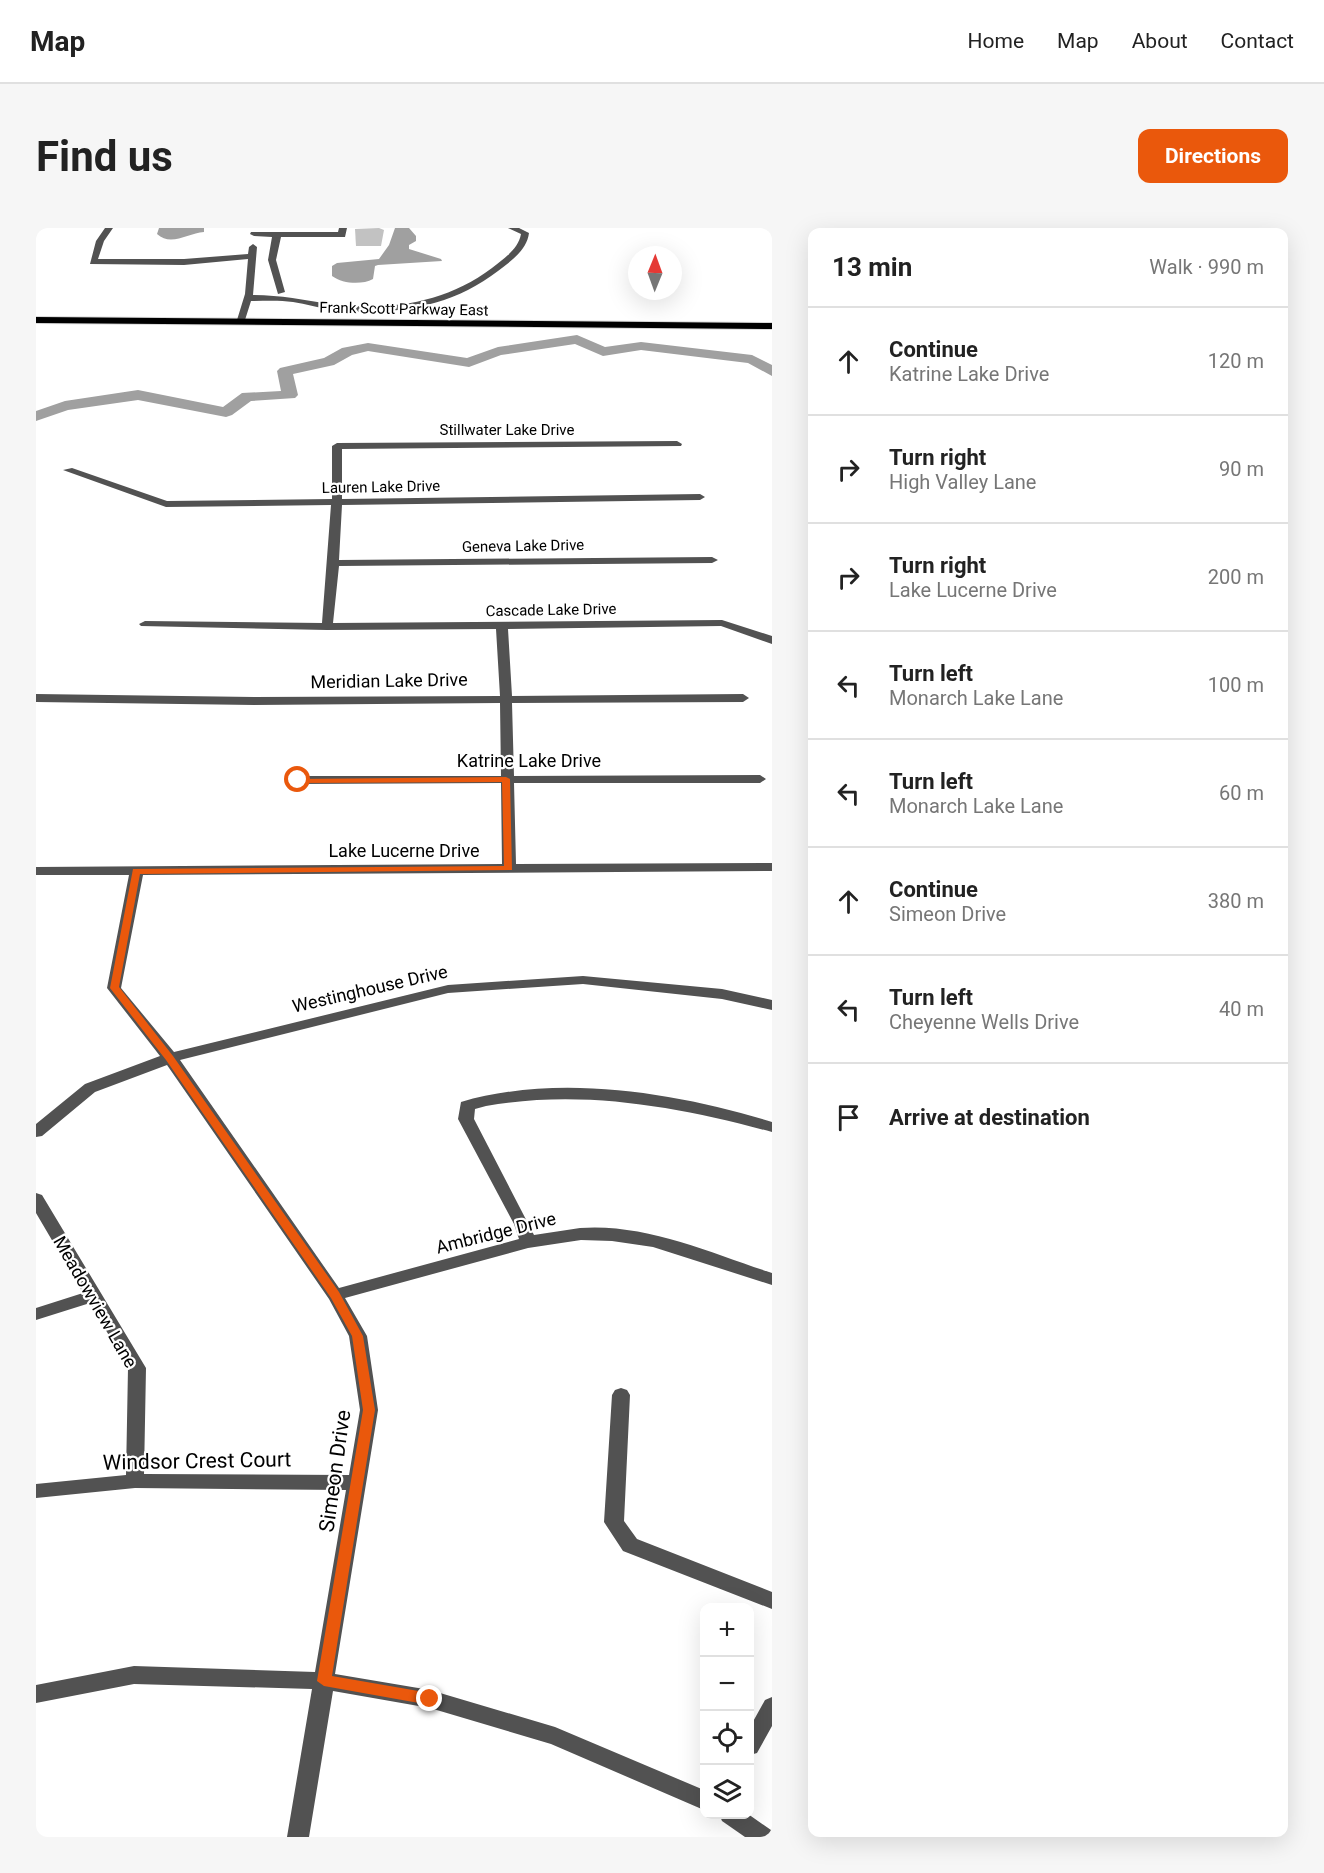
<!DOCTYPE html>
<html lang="en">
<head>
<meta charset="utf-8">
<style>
  body { margin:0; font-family:Roboto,sans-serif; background:#f6f6f6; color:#222 }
  .controls { position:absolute; right:18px; bottom:18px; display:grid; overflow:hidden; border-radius:12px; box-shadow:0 6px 24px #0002 }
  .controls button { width:54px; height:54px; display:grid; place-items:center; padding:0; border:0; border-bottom:2px solid #e0e0e0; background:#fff; color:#222; font:30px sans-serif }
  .compass { position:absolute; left:592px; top:18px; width:54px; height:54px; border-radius:50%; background:#fff; box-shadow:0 6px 24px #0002; rotate:1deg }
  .stop { position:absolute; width:18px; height:18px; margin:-14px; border:4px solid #ea580c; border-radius:50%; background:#fff }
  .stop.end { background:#ea580c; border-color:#fff; box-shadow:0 2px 6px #0008 }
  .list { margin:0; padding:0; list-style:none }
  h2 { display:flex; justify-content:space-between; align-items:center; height:78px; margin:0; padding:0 24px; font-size:26px }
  h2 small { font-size:20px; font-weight:400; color:#767676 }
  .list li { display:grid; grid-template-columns:39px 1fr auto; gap:18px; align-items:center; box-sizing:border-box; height:108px; padding:0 24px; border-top:2px solid #e0e0e0 }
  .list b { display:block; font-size:22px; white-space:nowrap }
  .list p { margin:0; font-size:20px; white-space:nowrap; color:#767676 }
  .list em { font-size:20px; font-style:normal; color:#767676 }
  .icon { flex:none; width:33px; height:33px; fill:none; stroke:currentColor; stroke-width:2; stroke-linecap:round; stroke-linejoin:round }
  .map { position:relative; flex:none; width:736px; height:1609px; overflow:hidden; border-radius:12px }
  header { display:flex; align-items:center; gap:36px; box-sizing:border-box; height:84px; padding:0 30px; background:#fff; border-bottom:2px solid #e0e0e0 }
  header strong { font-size:28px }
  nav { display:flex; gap:33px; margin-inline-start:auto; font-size:21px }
  .intro { display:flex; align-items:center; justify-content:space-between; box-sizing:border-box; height:144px; padding:0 36px }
  h1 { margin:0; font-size:42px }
  .button { padding:15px 27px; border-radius:12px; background:#ea580c; color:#fff; font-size:21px; font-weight:700 }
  main { display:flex; gap:36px; padding:0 36px }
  aside { flex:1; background:#fff; border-radius:12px; box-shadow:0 6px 24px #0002 }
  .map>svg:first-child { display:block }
  .water { fill:#a0a0a0 }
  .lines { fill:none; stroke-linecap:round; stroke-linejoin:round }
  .river { fill:#a0a0a0; fill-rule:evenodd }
  .building { fill:#c2c2c2 }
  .major-casing { stroke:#dbdbdb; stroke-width:2 }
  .minor { fill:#525252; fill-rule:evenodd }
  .major { fill:#000; fill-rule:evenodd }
  .route { fill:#ea580c }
  .labels { text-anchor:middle; stroke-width:4.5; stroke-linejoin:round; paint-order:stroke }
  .far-street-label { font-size:15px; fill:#000; stroke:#fff }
  .street-label { font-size:18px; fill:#000; stroke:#fff }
  .near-street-label { font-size:21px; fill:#000; stroke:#fff }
</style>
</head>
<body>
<header>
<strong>Map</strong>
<nav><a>Home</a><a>Map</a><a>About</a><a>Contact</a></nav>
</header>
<div class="intro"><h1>Find us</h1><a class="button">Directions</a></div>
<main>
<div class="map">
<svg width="736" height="1609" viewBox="0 0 736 1609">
  <rect width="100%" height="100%" fill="#fff"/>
  <path class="water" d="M123,0H168V4C152,5 135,19 121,6Z
    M359,0H373L380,8V13L373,17V21L405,31L406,33L342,37L339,38L337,51C326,57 307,56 296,48V38L301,35L343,31L353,17Z"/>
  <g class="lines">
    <path class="river" d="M541,107L569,119L605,114L716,127L736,137V148L712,135L605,122L567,128L539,116L465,127L433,139L332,123L316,127L298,137L257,146L262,167L259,170L215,173L196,187L190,189L102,172L32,182L0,193V183L29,173L102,162L187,179L206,165L245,163L241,143L244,140L288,130L306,120L332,115L431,130L462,119Z"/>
  </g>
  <path class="building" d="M343,0L348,2L345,18H320L319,1Z"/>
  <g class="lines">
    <g class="major-casing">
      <path id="major" d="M0,89L736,95V101L0,95Z"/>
    </g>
    <path class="minor" d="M69,0H77L68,13L62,31H148L212,26L213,19L217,16L221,19L217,67C244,67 268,72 294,76C352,83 408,76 456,40C467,31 482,22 485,6L472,0H483L493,5C491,22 475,33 462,43C414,80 357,88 297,82C283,80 270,76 257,74C243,72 229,73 215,73L209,92L205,95L201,92L209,66L212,31L148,37L54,36L60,13Z
      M303,0H311L309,9H245L240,32L249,64L242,66L232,32L236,9L218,8L214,6L215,4H302Z
      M641,213L646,216L645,218L306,221V271L664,266L669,269L664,272L306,277L303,332L676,329L682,332L676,335L303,338L297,395L686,392L736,408V416L685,398L472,401L476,468L707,466L713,470L707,474L476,475L478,548L724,547L730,551L724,555H478L480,636L736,635V643L107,647L85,760L138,824L412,757L547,748L686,761L736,772V782L686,771L547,756L412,765L144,832L303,1060L483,1011L478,996L422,891L425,874C523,845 641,865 736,894V904C642,879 548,861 450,878L439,881L438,891L498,1007C513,1005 529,1002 544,1000C609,995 675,1025 736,1045V1057L617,1019L576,1013L545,1012L492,1020L309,1070L331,1108L342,1182L299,1446L394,1462L519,1499L668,1562V1582L515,1516L394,1480L297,1463L273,1609H251L276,1461L98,1456L0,1475V1457L98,1438L279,1444L310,1262L99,1260L0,1270V1256L90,1247L92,1140L54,1075L0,1092V1080L47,1065L0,985V965L6,967L110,1140L108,1246L313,1247L324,1182L313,1108L293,1071L131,837L59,864L6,908L0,909V896L49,856L124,828L71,760L93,647H0V639L466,636L465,555L262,556L256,552L262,548H465L464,475L218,477L0,474V466L218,469L464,468L460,401L291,402L105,398L103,396L109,393L286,395L295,277L130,279L27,242L36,240L131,273L296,271V218L301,215Z
      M585,1160L591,1162L594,1167L588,1293L601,1311L736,1364V1381L587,1323L568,1294L576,1167L579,1162Z
      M736,1469V1498L721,1525L714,1527V1499L729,1472Z
      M683,1586H712L735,1602L736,1609H709L686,1593Z"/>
    <use href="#major" class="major"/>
  </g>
  <path class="route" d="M470,549L474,551L476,642L104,646L83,759L137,828L303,1064L327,1108L339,1182L296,1448L394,1465L398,1467L400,1471L398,1475L394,1477L288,1458L281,1453L327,1182L316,1108L295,1070L130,832L74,760L97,641L468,638L466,554L262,555L258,552L259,551Z"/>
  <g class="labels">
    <g class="far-street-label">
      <text transform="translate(368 81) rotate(1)" y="5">Frank Scott Parkway East</text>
      <text x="471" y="207">Stillwater Lake Drive</text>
      <text transform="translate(345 259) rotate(-1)" y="5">Lauren Lake Drive</text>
      <text transform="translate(487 318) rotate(-1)" y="5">Geneva Lake Drive</text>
      <text transform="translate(515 382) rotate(-1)" y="5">Cascade Lake Drive</text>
    </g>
    <g class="street-label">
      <text transform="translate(353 453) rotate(-1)" y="6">Meridian Lake Drive</text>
      <text x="493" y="539">Katrine Lake Drive</text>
      <text x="368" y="629">Lake Lucerne Drive</text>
      <text transform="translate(334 761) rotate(-13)" y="6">Westinghouse Drive</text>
      <text transform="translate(460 1005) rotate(-14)" y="6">Ambridge Drive</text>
      <text transform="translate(59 1074) rotate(60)" y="6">Meadowview Lane</text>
    </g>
    <g class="near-street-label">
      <text transform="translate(161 1233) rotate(-1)" y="7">Windsor Crest Court</text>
      <text transform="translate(299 1243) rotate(-82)" y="7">Simeon Drive</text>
    </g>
  </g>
</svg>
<div class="controls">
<button>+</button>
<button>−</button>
<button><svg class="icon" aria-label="locate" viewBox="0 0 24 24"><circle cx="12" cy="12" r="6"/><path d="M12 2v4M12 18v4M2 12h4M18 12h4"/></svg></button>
<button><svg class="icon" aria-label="layers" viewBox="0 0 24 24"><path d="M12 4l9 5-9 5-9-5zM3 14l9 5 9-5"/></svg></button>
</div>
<svg class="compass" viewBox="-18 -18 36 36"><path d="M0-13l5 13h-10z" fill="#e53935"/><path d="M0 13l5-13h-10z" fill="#767676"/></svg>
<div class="stop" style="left:262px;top:552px"></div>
<div class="stop end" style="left:394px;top:1471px"></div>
</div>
<aside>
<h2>13 min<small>Walk · 990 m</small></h2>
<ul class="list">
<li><svg class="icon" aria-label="ahead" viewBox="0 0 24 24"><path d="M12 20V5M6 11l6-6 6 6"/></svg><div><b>Continue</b><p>Katrine Lake Drive</p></div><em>120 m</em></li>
<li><svg class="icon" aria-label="right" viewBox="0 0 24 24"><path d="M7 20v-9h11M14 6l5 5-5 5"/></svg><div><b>Turn right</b><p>High Valley Lane</p></div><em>90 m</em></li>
<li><svg class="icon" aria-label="right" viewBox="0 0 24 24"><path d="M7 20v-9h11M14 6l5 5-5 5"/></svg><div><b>Turn right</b><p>Lake Lucerne Drive</p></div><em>200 m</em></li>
<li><svg class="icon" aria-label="left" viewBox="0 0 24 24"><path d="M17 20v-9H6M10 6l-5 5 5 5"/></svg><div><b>Turn left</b><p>Monarch Lake Lane</p></div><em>100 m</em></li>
<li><svg class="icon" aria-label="left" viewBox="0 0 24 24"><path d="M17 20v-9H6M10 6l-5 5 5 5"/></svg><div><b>Turn left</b><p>Monarch Lake Lane</p></div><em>60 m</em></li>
<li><svg class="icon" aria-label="ahead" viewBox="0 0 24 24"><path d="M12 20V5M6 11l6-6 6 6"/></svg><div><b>Continue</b><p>Simeon Drive</p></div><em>380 m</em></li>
<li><svg class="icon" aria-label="left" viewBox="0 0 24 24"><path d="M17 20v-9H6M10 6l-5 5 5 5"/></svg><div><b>Turn left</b><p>Cheyenne Wells Drive</p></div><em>40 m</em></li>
<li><svg class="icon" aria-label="arrive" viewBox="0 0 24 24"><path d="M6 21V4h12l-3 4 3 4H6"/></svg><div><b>Arrive at destination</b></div></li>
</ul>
</aside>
</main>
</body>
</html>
